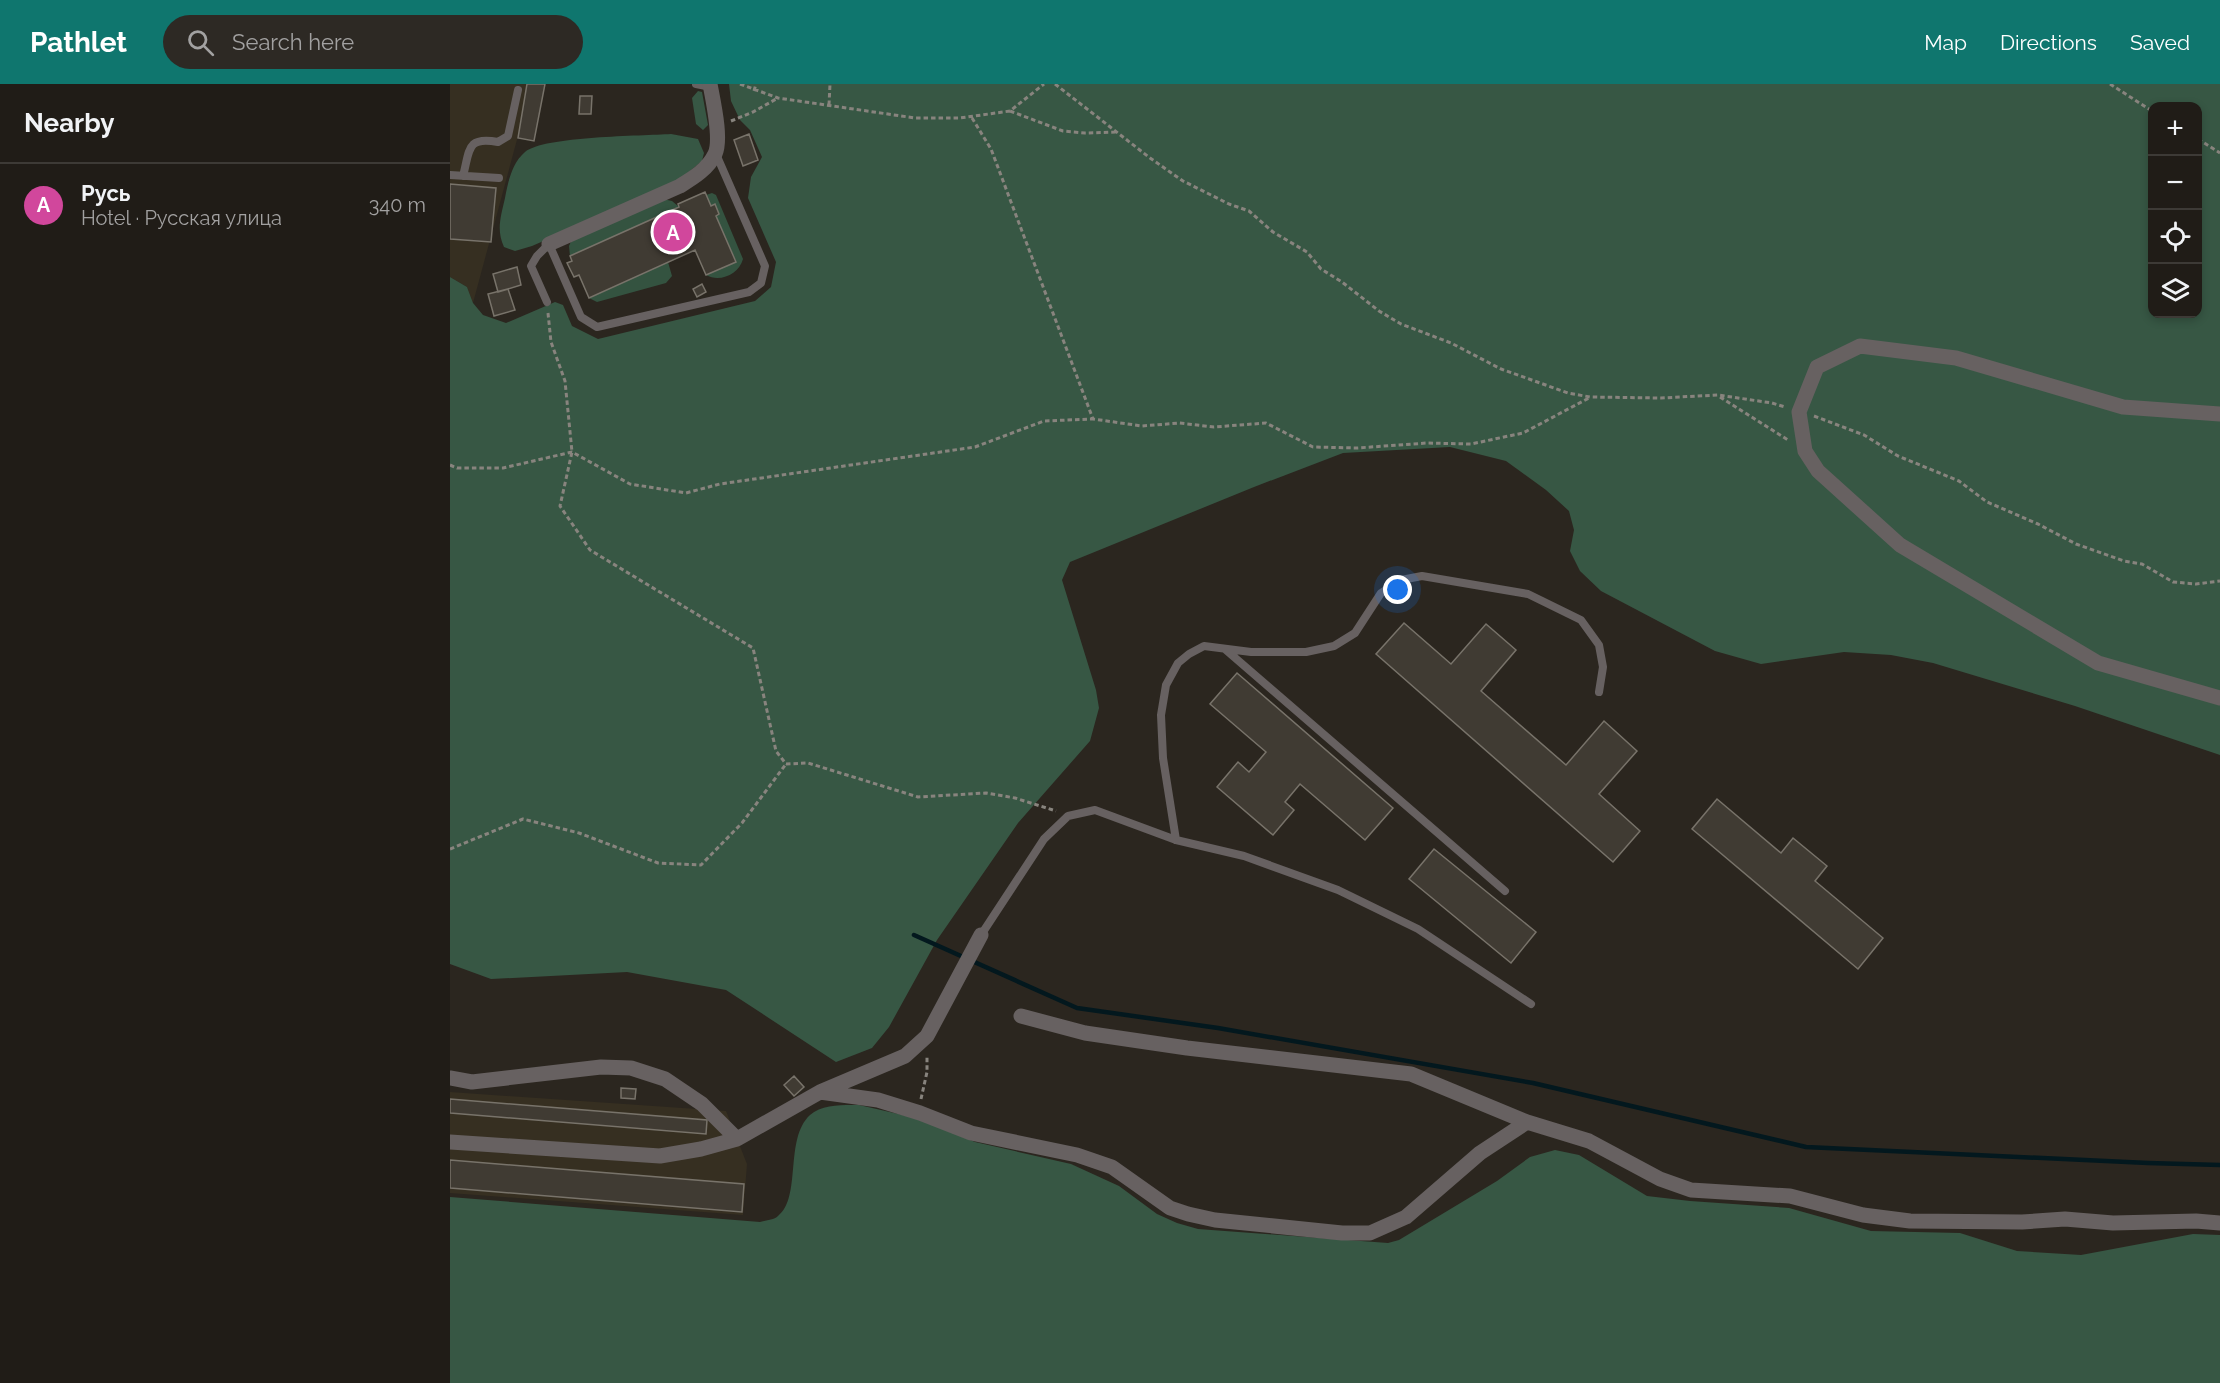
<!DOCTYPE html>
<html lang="en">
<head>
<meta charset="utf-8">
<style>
  body { margin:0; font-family:Raleway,sans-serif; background:#2d2924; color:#f1f3f6 }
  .controls { position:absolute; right:18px; top:18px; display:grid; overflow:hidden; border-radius:12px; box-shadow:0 3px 9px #0003 }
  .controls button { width:54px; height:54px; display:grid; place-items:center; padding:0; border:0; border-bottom:2px solid #3d3a36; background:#201c17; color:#f1f3f6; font:30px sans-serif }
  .you { position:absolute; left:948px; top:506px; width:21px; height:21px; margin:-15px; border:4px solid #fff; border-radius:50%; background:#1a73e8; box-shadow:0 0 0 9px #1a73e833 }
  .badge { display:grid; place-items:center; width:39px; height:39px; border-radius:50%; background:#0f766e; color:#fff; font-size:20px; font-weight:700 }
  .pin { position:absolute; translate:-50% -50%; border:3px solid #fff; box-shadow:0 2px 6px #0006 }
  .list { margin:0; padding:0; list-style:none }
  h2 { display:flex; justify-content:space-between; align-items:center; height:78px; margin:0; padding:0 24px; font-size:26px }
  h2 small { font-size:20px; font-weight:400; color:#a2a1a1 }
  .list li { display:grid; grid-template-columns:39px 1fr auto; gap:18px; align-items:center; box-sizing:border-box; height:84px; padding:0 24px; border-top:2px solid #3d3a36 }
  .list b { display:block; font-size:22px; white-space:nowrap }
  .list p { margin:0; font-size:20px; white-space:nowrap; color:#a2a1a1 }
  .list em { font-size:20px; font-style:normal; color:#a2a1a1 }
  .icon { flex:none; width:33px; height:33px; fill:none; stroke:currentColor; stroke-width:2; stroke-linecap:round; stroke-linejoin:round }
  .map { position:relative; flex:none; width:1770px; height:1299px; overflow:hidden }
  header { display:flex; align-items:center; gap:36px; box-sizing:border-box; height:84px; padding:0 30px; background:#0f766e; color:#fff }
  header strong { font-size:28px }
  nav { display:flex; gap:33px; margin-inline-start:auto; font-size:21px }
  .search { width:420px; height:54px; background:#2d2924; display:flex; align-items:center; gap:15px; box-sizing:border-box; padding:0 21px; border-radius:33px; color:#a2a1a1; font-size:22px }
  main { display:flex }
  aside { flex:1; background:#201c17 }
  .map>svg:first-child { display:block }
  .built { fill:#362f21 }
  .green { fill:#345340 }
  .forest { fill:#375744; fill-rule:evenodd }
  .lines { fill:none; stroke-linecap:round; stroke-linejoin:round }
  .stream { stroke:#03181e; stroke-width:4.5 }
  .building { fill:#403b33; stroke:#78736a; stroke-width:1.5 }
  .path { stroke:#88847e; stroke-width:3; stroke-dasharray:4.5 3; stroke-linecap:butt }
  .lane { stroke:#676161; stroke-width:8 }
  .street { stroke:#676161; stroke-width:15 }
</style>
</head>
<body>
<header>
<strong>Pathlet</strong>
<div class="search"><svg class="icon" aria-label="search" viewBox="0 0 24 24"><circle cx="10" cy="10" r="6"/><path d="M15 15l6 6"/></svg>Search here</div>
<nav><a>Map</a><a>Directions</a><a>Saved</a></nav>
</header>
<main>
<aside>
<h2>Nearby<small></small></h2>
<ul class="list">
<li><span class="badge" style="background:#d1479c">A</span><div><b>Русь</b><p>Hotel · Русская улица</p></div><em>340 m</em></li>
</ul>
</aside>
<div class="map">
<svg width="1770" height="1299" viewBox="0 0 1770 1299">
  <rect width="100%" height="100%" fill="#2b261f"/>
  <path class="built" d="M0,0H82L23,219L17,203L0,193Z
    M0,1008L276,1027L297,1080L293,1131L0,1109Z"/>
  <path class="green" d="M262,109L266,111L293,175C289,190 270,199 256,191L286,177L266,132L269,130L265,121L261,122L256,111Z
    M213,115L222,117L229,123L120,172L119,162L122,155Z
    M218,178L222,192L216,199L147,218L139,214Z"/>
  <path class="forest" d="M279,0H1770V671L1625,622L1483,579L1441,571L1394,568L1311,580L1265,567L1151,507L1130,487L1120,467L1124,446L1119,427L1096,406L1056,377L1000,363L893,369L804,403L620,478L612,496L646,606L649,624L640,657L568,739L487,856L439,943L422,964L386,978L276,906L177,888L41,895L0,880V193L17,203L23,219L33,231L56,239L105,218L113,221L122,242L148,255L305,217L321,203L326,178L298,114L301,93L312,73L300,46L290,36L281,17ZM1702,22H1748V230H1702Z
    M248,7L252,8L258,41L253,46L246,40L242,14Z
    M221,50L248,55L254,69L252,77L224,100L82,162L65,167L54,163C46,146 51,132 55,114C58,98 62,79 75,68C94,52 192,52 221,50Z
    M409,1021L466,1034L525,1058L621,1080L669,1102L707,1130L727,1139L748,1145L938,1159L949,1156L1047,1097L1080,1073L1105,1066L1129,1071L1197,1112L1240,1117L1339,1124L1421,1147L1510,1149L1567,1167L1631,1171L1743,1150L1770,1151V1299H0V1113L310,1138C316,1136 324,1136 328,1132C352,1113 334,1055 360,1031C372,1020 394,1021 409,1021Z"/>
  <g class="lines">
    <path class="stream" d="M464,851L627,924L768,944L1083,999L1356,1063L1698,1079L1770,1081"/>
  </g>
  <path class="building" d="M77,0H95L84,57L68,54Z
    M130,12H142L141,30H129Z
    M299,50L308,76L293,82L284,56Z
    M0,100L46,104L41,158L0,155Z
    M255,108L261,122L265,120L269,130L266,132L286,178L256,191L245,166L139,214L129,191L124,193L117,179L122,177L120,172L229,123L228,120Z
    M67,183L71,201L48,208L43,190Z
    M252,200L256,208L247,213L243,205Z
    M58,205L65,226L44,232L38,210Z
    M954,539L1001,580L1036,540L1066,566L1031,607L1116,681L1154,637L1187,667L1149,710L1190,747L1163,778L926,570Z
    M787,589L943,724L915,756L850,700L835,718L844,726L823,751L767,703L788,678L799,688L816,668L760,620Z
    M1267,715L1331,769L1343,754L1377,782L1365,797L1433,854L1408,885L1242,745Z
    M984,765L1086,848L1061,879L959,795Z
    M344,992L354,1003L344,1012L334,1001Z
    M171,1004L186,1005L185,1015L171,1014Z
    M0,1015L257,1036L256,1050L0,1029Z
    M0,1076L294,1100L292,1128L0,1104Z"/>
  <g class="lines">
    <path class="path" d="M290,0L328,14L465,34H510L560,27L594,0
      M605,0L700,74L733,97L779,120L799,127L823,148L857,168L871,185L892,198L929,227L951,240L1001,259L1051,285L1118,309L1140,313L1211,314L1268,311L1322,319L1335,323
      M1660,0L1702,27
      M304,7L306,0
      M379,21L380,0
      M560,27L613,47L635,49L668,48
      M522,34L541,65L643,335L692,342L729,339L764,343L816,339L863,363L907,364L977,359L1021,360L1073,349L1139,314
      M281,37L303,28L328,14
      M1748,55L1770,69
      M98,229L101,258L115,297L122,368L110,422L140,466L303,564L326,667L336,680
      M1270,313L1338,356
      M1364,332L1414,351L1448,372L1509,397L1537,418L1588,440L1626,460L1674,477L1692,480L1723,498L1746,500L1770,497
      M0,381L7,384H53L122,368L180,400L236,409L270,400L525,363L594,337L643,335
      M336,680L358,679L468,713L536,709L565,714L606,727
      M0,765L73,735L129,749L208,779L251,781L292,739L336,680
      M471,1015L477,988V972"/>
    <path class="lane" d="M246,0L261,3
      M0,91L49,94
      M13,92C20,66 16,52 48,58L58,52L68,6
      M97,218L81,182L87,172L99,160L131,233L147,243L299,208L311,199L315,182L266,70
      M776,566L1055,807
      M726,756L713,674L711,631L716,601L728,579L739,570L754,562L801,568H856L884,562L905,549L931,509L951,496L972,492L1078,510L1131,536L1149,561L1153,583L1149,608
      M531,851L594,755L618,732L645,726L726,756L794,772L888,806L968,845L1081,920"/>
    <path class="street" d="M99,160L230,102C243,94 258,85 265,70C272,55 263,17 260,0
      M1770,330L1673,323L1506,274L1410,262L1367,283L1349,328L1355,367L1368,387L1450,461L1648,579L1770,614
      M571,932L635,949L737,964L961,990L1077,1038L1139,1057L1210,1095L1241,1106L1340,1112L1413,1131L1460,1137L1572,1138L1615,1135L1663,1139L1746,1137L1770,1139
      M0,994L22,998L151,983L181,984L215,995L252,1020L287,1055L370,1008L455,972L477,952L531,851
      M370,1008L428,1016L470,1029L521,1049L627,1071L662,1083L720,1124L738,1130L765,1136L892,1149H920L956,1133L1030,1069L1077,1038
      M0,1058L210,1072L251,1065L287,1055"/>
  </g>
</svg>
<div class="controls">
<button>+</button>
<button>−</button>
<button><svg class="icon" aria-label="locate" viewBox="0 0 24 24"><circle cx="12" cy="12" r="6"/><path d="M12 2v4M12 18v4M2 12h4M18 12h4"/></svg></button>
<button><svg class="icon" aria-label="layers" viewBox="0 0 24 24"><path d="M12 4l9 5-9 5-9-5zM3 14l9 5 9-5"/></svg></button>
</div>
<div class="you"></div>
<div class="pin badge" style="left:223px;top:148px;background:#d1479c">A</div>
</div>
</main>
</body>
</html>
